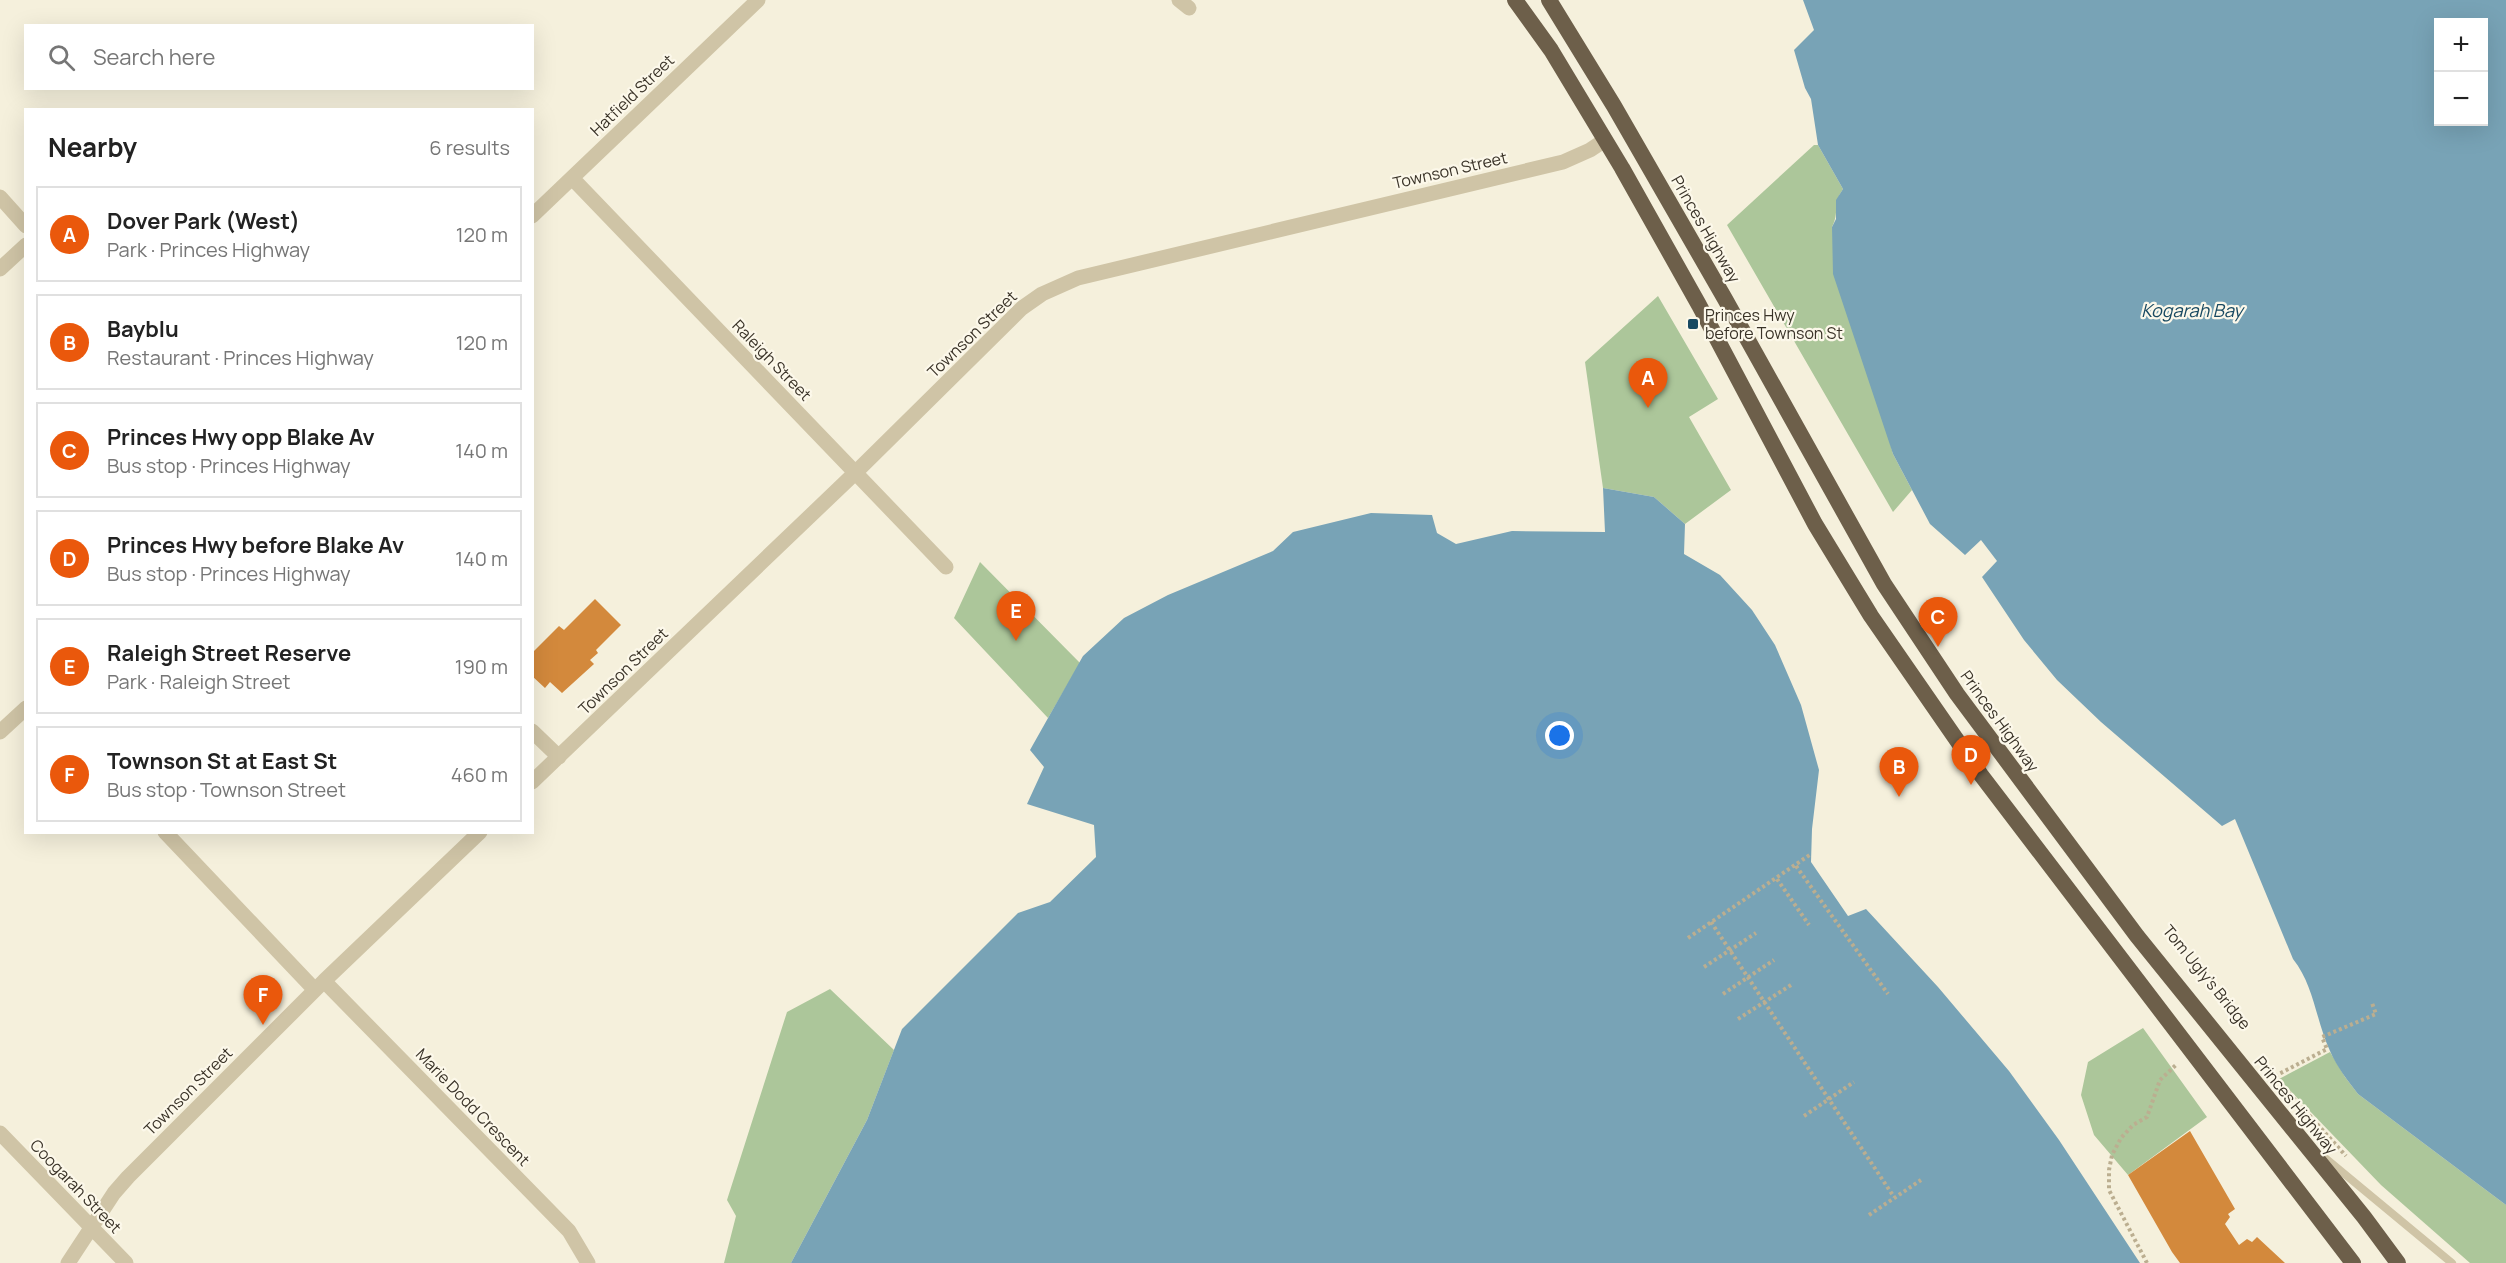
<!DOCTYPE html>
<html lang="en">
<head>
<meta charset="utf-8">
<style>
  body { margin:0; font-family:Manrope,sans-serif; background:#f6f6f6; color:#222 }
  .controls { position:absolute; right:18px; top:18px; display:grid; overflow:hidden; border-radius:0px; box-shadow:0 6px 24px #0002 }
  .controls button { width:54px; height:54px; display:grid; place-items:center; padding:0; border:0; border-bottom:2px solid #e0e0e0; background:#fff; color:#222; font:30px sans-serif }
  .you { position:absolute; left:1560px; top:736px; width:21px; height:21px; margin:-15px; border:4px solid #fff; border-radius:50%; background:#1a73e8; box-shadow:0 0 0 9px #1a73e833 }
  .badge { display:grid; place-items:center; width:39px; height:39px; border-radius:50%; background:#ea580c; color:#fff; font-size:20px; font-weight:700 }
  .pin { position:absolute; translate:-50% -50px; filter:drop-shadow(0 2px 3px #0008) }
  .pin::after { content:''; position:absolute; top:32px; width:21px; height:18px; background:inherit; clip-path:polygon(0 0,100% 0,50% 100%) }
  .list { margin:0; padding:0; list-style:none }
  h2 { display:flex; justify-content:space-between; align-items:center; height:78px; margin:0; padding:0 24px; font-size:26px }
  h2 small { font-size:20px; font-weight:400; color:#767676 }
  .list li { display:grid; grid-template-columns:39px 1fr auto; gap:18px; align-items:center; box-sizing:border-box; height:96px; margin:0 12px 12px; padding:0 12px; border:2px solid #e0e0e0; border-radius:0px }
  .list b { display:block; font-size:22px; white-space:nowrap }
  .list p { margin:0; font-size:20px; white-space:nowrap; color:#767676 }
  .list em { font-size:20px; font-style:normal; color:#767676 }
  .icon { flex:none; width:33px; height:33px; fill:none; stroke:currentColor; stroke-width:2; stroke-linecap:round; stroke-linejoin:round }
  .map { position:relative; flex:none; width:2506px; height:1263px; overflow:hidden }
  .search { position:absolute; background:#fff; box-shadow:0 6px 24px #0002; left:24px; top:24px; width:510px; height:66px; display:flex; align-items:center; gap:15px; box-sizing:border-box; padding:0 21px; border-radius:0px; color:#767676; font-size:22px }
  .panel { position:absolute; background:#fff; box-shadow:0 6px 24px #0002; left:24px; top:108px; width:510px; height:726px; border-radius:0px }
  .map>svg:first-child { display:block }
  .green { fill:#acc69a }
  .water { fill:#78a3b6; fill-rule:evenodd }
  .building { fill:#d3893c }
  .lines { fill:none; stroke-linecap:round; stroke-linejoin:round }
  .path { stroke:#bbae90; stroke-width:4; stroke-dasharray:3 3; stroke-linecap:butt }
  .service { stroke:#cfc4a6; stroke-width:8 }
  .minor { stroke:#cfc4a6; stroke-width:15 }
  .trunk { stroke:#6d5f4a; stroke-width:16 }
  .poi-dot { fill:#184961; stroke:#fcf8ea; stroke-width:2 }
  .labels { text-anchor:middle; stroke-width:4.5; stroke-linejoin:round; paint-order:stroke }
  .street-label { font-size:16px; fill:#3a3328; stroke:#fcf8ea }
  .poi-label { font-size:16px; fill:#3a3328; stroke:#fcf8ea; text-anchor:start }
  .water-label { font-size:18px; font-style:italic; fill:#184961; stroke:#fcf8ea }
</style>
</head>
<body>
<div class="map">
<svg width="2506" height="1263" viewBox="0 0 2506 1263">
  <rect width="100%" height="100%" fill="#f5f0dc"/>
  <path class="green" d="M1814,145H1818L1843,189C1832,205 1840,212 1832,227L1893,454L1912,490L1893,512L1727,225Z
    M1658,296L1718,399L1689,417L1731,490L1685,524L1654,497L1603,488L1585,362Z
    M980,562L1080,663L1048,718L954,618Z
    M830,989L894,1050L867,1120L791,1263H724L736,1216L727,1200L787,1012Z
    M2143,1028L2207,1117L2128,1175L2094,1135L2081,1095L2088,1062Z
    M2330,1052L2345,1077L2358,1094L2506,1205V1263H2470L2381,1185L2279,1079Z"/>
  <path class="water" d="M1803,0H2506V1205L2358,1094C2348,1081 2337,1067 2330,1051C2316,1021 2314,985 2293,959L2235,819L2222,826L2101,722L2057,680L2024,640L1982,577L1997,561L1981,540L1965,555L1930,524L1893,454L1833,274L1832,227L1836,219V200L1843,189L1818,145L1811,99L1805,88L1794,50L1814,30ZM2438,22H2484V122H2438Z
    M1603,488L1654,497L1685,524L1684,554L1720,575L1752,610L1775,645L1801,705L1819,770L1812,829L1811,862L1848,916L1866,909L1938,987L2009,1071L2059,1140L2140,1263H791L867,1120L902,1029L1018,913L1050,902L1096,857L1094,825L1027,804L1044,767L1030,750L1083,656L1124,618L1168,595L1273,551L1293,532L1371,513L1432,515L1437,533L1456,544L1512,531L1605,532Z"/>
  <path class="building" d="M595,599L621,625L596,650L598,653L590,660L594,664L562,693L550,682L545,688L532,676V653L559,626L564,630Z
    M2190,1131L2235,1209L2228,1214L2230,1217L2225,1224L2239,1245L2247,1239L2252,1242L2257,1237L2285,1263H2180L2172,1252L2128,1175Z"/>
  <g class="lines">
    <path class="path" d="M1796,866L1888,994
      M1777,879L1809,925
      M1711,922L1894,1197
      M1688,938L1811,854
      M1704,967L1756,933
      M1723,994L1774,960
      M1738,1019L1791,985
      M2275,1076L2327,1049L2322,1037L2376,1014L2372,1003
      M2281,1084L2346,1156
      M1804,1116L1854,1082
      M1869,1215L1921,1180
      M2147,1263L2109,1190V1170L2112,1155L2121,1138L2133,1125L2147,1117L2160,1080L2177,1064"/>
    <path class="service" d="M2324,1157L2452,1263"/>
    <path class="minor" d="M1179,0L1189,8
      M572,178L946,567
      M0,197L26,226
      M532,216L758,0
      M0,269L26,245
      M532,731L559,757
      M0,732L26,708
      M532,782L855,473L1022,308L1042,294L1078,278L1563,162L1590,150L1605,140
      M165,832L315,990
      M324,981L569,1231L588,1263
      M0,1133L126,1263
      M68,1263L114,1193L128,1177L324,981L480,832"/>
    <path class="trunk" d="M1515,0L1551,50L1622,168L1699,305L1815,524L1871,616L1981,775L2353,1263
      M1549,0L1614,106L1725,299L1884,584L1957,694L2137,936L2364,1217L2398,1263"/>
  </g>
  <rect class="poi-dot" x="1687" y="318" width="12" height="12" rx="3"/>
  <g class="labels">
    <g class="street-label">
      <text transform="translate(632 95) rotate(-44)" y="6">Hatfield Street</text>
      <text transform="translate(1450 170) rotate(-13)" y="6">Townson Street</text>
      <text transform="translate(1706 229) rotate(60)" y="6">Princes Highway</text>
      <text transform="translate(972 334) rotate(-44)" y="6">Townson Street</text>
      <text transform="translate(772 360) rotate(46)" y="6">Raleigh Street</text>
      <text transform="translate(623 671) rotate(-44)" y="6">Townson Street</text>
      <text transform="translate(2000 721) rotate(54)" y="6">Princes Highway</text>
      <text transform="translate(2207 977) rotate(51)" y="6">Tom Ugly's Bridge</text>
      <text transform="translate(188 1091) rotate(-45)" y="6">Townson Street</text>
      <text transform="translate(2296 1105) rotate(51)" y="6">Princes Highway</text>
      <text transform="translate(473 1107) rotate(46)" y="6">Marie Dodd Crescent</text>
      <text transform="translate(76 1186) rotate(46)" y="6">Coogarah Street</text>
    </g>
    <g class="poi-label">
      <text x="1705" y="321">Princes Hwy<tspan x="1705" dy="18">before Townson St</tspan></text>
    </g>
    <g class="water-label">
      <text x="2192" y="317">Kogarah Bay</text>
    </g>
  </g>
</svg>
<div class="controls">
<button>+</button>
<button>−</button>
</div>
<div class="you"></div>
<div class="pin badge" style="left:1648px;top:408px">A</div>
<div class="pin badge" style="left:1899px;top:797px">B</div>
<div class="pin badge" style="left:1938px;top:647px">C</div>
<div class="pin badge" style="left:1971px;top:785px">D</div>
<div class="pin badge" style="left:1016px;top:641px">E</div>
<div class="pin badge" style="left:263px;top:1025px">F</div>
<div class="search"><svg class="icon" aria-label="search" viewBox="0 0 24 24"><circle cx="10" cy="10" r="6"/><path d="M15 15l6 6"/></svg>Search here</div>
<section class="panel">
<h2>Nearby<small>6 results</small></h2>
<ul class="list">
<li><span class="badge">A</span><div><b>Dover Park (West)</b><p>Park · Princes Highway</p></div><em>120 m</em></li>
<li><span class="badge">B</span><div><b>Bayblu</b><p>Restaurant · Princes Highway</p></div><em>120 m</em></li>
<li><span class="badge">C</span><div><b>Princes Hwy opp Blake Av</b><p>Bus stop · Princes Highway</p></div><em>140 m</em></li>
<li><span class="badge">D</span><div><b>Princes Hwy before Blake Av</b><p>Bus stop · Princes Highway</p></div><em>140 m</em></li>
<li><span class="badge">E</span><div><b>Raleigh Street Reserve</b><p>Park · Raleigh Street</p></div><em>190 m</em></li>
<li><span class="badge">F</span><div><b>Townson St at East St</b><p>Bus stop · Townson Street</p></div><em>460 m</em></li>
</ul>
</section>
</div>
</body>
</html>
